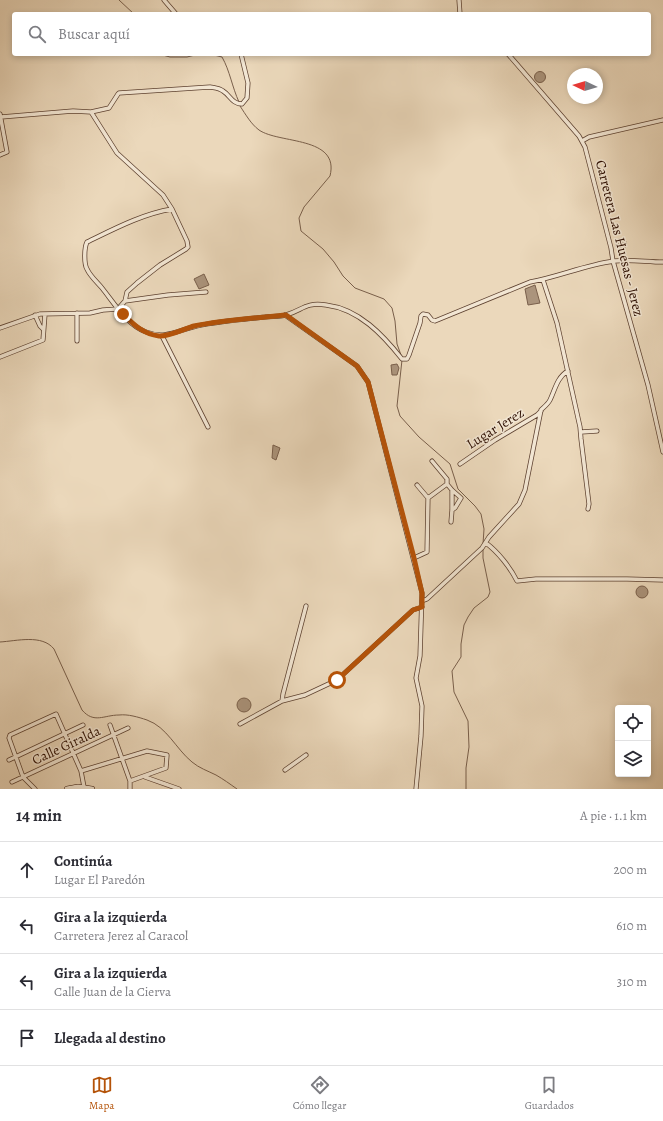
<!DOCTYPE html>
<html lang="es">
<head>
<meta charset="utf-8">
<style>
  body { margin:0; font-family:Alegreya,serif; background:#f7f7f7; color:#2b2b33 }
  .controls { position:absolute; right:12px; bottom:12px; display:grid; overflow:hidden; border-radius:4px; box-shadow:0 2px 6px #0003 }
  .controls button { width:36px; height:36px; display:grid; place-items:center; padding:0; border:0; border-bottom:1px solid #e1e1e2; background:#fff; color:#2b2b33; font:20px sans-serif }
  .compass { position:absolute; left:567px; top:68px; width:36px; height:36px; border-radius:50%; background:#fff; box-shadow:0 2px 6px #0003; rotate:274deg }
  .stop { position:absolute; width:12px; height:12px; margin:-9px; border:3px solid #b45309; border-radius:50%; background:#fff }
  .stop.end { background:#b45309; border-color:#fff; box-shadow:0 1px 4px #0008 }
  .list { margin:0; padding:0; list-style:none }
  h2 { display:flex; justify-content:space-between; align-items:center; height:52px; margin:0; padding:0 16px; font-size:17px }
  h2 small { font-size:13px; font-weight:400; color:#7c7c81 }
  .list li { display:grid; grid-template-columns:26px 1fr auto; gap:12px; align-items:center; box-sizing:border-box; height:56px; padding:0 16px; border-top:1px solid #e1e1e2 }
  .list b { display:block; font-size:15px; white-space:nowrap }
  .list p { margin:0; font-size:13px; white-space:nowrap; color:#7c7c81 }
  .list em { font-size:13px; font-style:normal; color:#7c7c81 }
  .icon { flex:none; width:22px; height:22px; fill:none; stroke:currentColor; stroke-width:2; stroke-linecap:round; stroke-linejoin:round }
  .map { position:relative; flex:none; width:663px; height:789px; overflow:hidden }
  .search { position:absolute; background:#fff; box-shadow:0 2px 6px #0003; left:12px; right:12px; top:12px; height:44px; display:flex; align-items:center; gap:10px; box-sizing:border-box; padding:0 14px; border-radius:4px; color:#7c7c81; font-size:15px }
  .sheet { height:276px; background:#fff }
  nav { display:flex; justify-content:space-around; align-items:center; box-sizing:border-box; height:56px; border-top:1px solid #e1e1e2; background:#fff; font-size:11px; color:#7c7c81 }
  nav a { display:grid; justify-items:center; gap:2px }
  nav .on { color:#b45309 }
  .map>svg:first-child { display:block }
  .water { fill:#ab947c; stroke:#795f4b }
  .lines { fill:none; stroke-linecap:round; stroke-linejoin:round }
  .stream { stroke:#795f4b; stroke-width:1 }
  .street-casing { stroke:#5d4130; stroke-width:5 }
  .secondary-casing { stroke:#2e0f02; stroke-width:6 }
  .street { stroke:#f2e6d3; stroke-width:3.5 }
  .secondary { stroke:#f2e6d3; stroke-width:5 }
  .route { stroke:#b45309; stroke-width:5 }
  .labels { text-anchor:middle; stroke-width:3; stroke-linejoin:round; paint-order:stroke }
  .street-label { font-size:14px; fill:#2e0f02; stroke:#f2e6d3 }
</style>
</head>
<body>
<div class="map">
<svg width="663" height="789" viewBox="0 0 663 789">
  <rect width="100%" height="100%" fill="#ebd8bb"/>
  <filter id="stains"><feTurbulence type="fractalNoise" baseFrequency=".005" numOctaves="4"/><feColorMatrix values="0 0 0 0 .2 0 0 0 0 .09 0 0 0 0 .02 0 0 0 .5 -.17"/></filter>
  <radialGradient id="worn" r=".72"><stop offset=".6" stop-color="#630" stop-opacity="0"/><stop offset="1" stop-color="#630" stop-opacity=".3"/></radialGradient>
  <path class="water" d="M534.5 77a5.5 5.5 0 1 1 11 0a5.5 5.5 0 1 1-11 0Z
    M615.5 244a5.5 5.5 0 1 1 11 0a5.5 5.5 0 1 1-11 0Z
    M204,274L209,285L199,289L194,279Z
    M535,285L540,303L528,305L525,289Z
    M397,364L399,368L397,375H392L391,365Z
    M273,445L280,448L276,460L272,458Z
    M636 592a6 6 0 1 1 12 0a6 6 0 1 1-12 0Z
    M237 705a7 7 0 1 1 14 0a7 7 0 1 1-14 0Z"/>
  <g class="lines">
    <path class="stream" d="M119,0L134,14
      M159,54L170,57H187L199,54H210L222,57C230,71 232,87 239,102
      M240,106C246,115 251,124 259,130C279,144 340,136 330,176L304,207L299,218L301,231L323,249L334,262L343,276L355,288L384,299L392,308L395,321L397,344L401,355
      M402,360L397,406L400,416L419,437L450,464L458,489L475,506L481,514L484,529L483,544
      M0,642C17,641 42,634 54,649L82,710C94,724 104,715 119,715C128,714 138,717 147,720C167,727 176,749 192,762C199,768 208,771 216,775C223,779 230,784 237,789
      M466,789V768L469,747L468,721L454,692L452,671L461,657V644L464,625L468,617L474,608L488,597L490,592L483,558V549"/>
    <g class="street-casing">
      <path id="street" d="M164,0L176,14
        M459,0L460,14
        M508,54L579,136L585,147L611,248L613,261L648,385L663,452
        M91,112L109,108L118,94L119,93L210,87C215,88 219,88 223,91C230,95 232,104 242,104L247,98L248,83L241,54
        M0,114L7,152L0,155
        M582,141L589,137L663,120
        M172,209C142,214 114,229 87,242C84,248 84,264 87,269C90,276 97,282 102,288C114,303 127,325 146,332C164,339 175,332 193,327C216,321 241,320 265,317C271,316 279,317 286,315C303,310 305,302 326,305C359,309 383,335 402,359H407L409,355L420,323L421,316L423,314L428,315L432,320L435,321L530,282C558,277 585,265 614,261C630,259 647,262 663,262
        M543,280L557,323L580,427L581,439L589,504L588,509
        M125,301L168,295L206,292
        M77,313V341
        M35,315L40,326L43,329
        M285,315L357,366L368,382L422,593L420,656L416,678L422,706L421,736L416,789
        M0,328L40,314L90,313L103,310L118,309L125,301L127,292L137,283L160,265L186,249L188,247L187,241L172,209L163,195L117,153L91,112L73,111L1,117
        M162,336L208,427
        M0,357L43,340L45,314
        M581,432L597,431
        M460,464L495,440L537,415L541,411
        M447,484L452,490L461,498L455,508L452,510
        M428,498L447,484V479L432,461
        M451,522L452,510V490
        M486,543C498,552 510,567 517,581L536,579H627L663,580
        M414,558L427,552L428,498L417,485
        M422,601L427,599L482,548L489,537L519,504L525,490L541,410C544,407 548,404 550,400C555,390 557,377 568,371
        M282,701L283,694L306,606
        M240,724L282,701L305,695L337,680L413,610L422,607
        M110,725L130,781V789
        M9,760L83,725
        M285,770L306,755
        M81,771L147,751L167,755L166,768L130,781
        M145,777L179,789
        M12,782L128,728
        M35,789L23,777L9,738L10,735L56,714L81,771L84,787"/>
    </g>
    <g class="secondary-casing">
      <path id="secondary" d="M67,789L78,787L92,789"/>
    </g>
    <use href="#street" class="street"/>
    <use href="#secondary" class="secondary"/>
  </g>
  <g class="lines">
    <path class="route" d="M123,314C133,324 143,334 159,336C168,337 184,329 194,326C224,320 255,318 286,315L357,366L368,382L414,558L422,593V607L413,610L337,680"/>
  </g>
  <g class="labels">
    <g class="street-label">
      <text transform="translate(620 238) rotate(76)" y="5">Carretera Las Huesas - Jerez</text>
      <text transform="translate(495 428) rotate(-32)" y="5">Lugar Jerez</text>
      <text transform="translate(66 745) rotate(-25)" y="5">Calle Giralda</text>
    </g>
  </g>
  <rect width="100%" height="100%" filter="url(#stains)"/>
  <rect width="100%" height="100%" fill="url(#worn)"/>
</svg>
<div class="controls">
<button><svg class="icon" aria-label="locate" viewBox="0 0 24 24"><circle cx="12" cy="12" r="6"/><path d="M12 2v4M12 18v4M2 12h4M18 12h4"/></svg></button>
<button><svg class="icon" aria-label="layers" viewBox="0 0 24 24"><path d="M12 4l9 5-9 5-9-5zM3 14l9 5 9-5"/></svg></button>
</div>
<svg class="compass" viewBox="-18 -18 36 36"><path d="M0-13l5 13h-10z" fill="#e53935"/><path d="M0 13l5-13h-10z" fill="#7c7c81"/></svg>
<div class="stop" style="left:337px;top:680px"></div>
<div class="stop end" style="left:123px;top:314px"></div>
<div class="search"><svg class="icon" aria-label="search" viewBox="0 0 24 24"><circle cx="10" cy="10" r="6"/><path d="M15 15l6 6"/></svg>Buscar aquí</div>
</div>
<section class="sheet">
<h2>14 min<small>A pie · 1.1 km</small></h2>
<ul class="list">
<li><svg class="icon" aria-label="ahead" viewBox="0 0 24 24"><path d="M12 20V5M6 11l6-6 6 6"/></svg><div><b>Continúa</b><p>Lugar El Paredón</p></div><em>200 m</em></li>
<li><svg class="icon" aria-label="left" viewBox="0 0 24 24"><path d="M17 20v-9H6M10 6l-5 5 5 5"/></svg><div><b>Gira a la izquierda</b><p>Carretera Jerez al Caracol</p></div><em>610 m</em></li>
<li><svg class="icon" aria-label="left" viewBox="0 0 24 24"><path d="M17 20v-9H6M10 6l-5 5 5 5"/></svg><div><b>Gira a la izquierda</b><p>Calle Juan de la Cierva</p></div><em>310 m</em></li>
<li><svg class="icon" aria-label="arrive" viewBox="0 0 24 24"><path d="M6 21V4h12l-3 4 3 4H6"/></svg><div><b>Llegada al destino</b></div></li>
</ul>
</section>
<nav>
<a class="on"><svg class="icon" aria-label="map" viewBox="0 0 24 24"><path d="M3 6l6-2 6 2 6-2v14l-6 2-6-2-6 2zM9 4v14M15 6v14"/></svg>Mapa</a>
<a><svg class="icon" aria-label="directions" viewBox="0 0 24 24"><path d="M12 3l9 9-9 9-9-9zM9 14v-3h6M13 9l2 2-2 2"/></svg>Cómo llegar</a>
<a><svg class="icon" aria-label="saved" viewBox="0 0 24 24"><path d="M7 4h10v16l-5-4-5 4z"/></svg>Guardados</a>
</nav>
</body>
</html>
